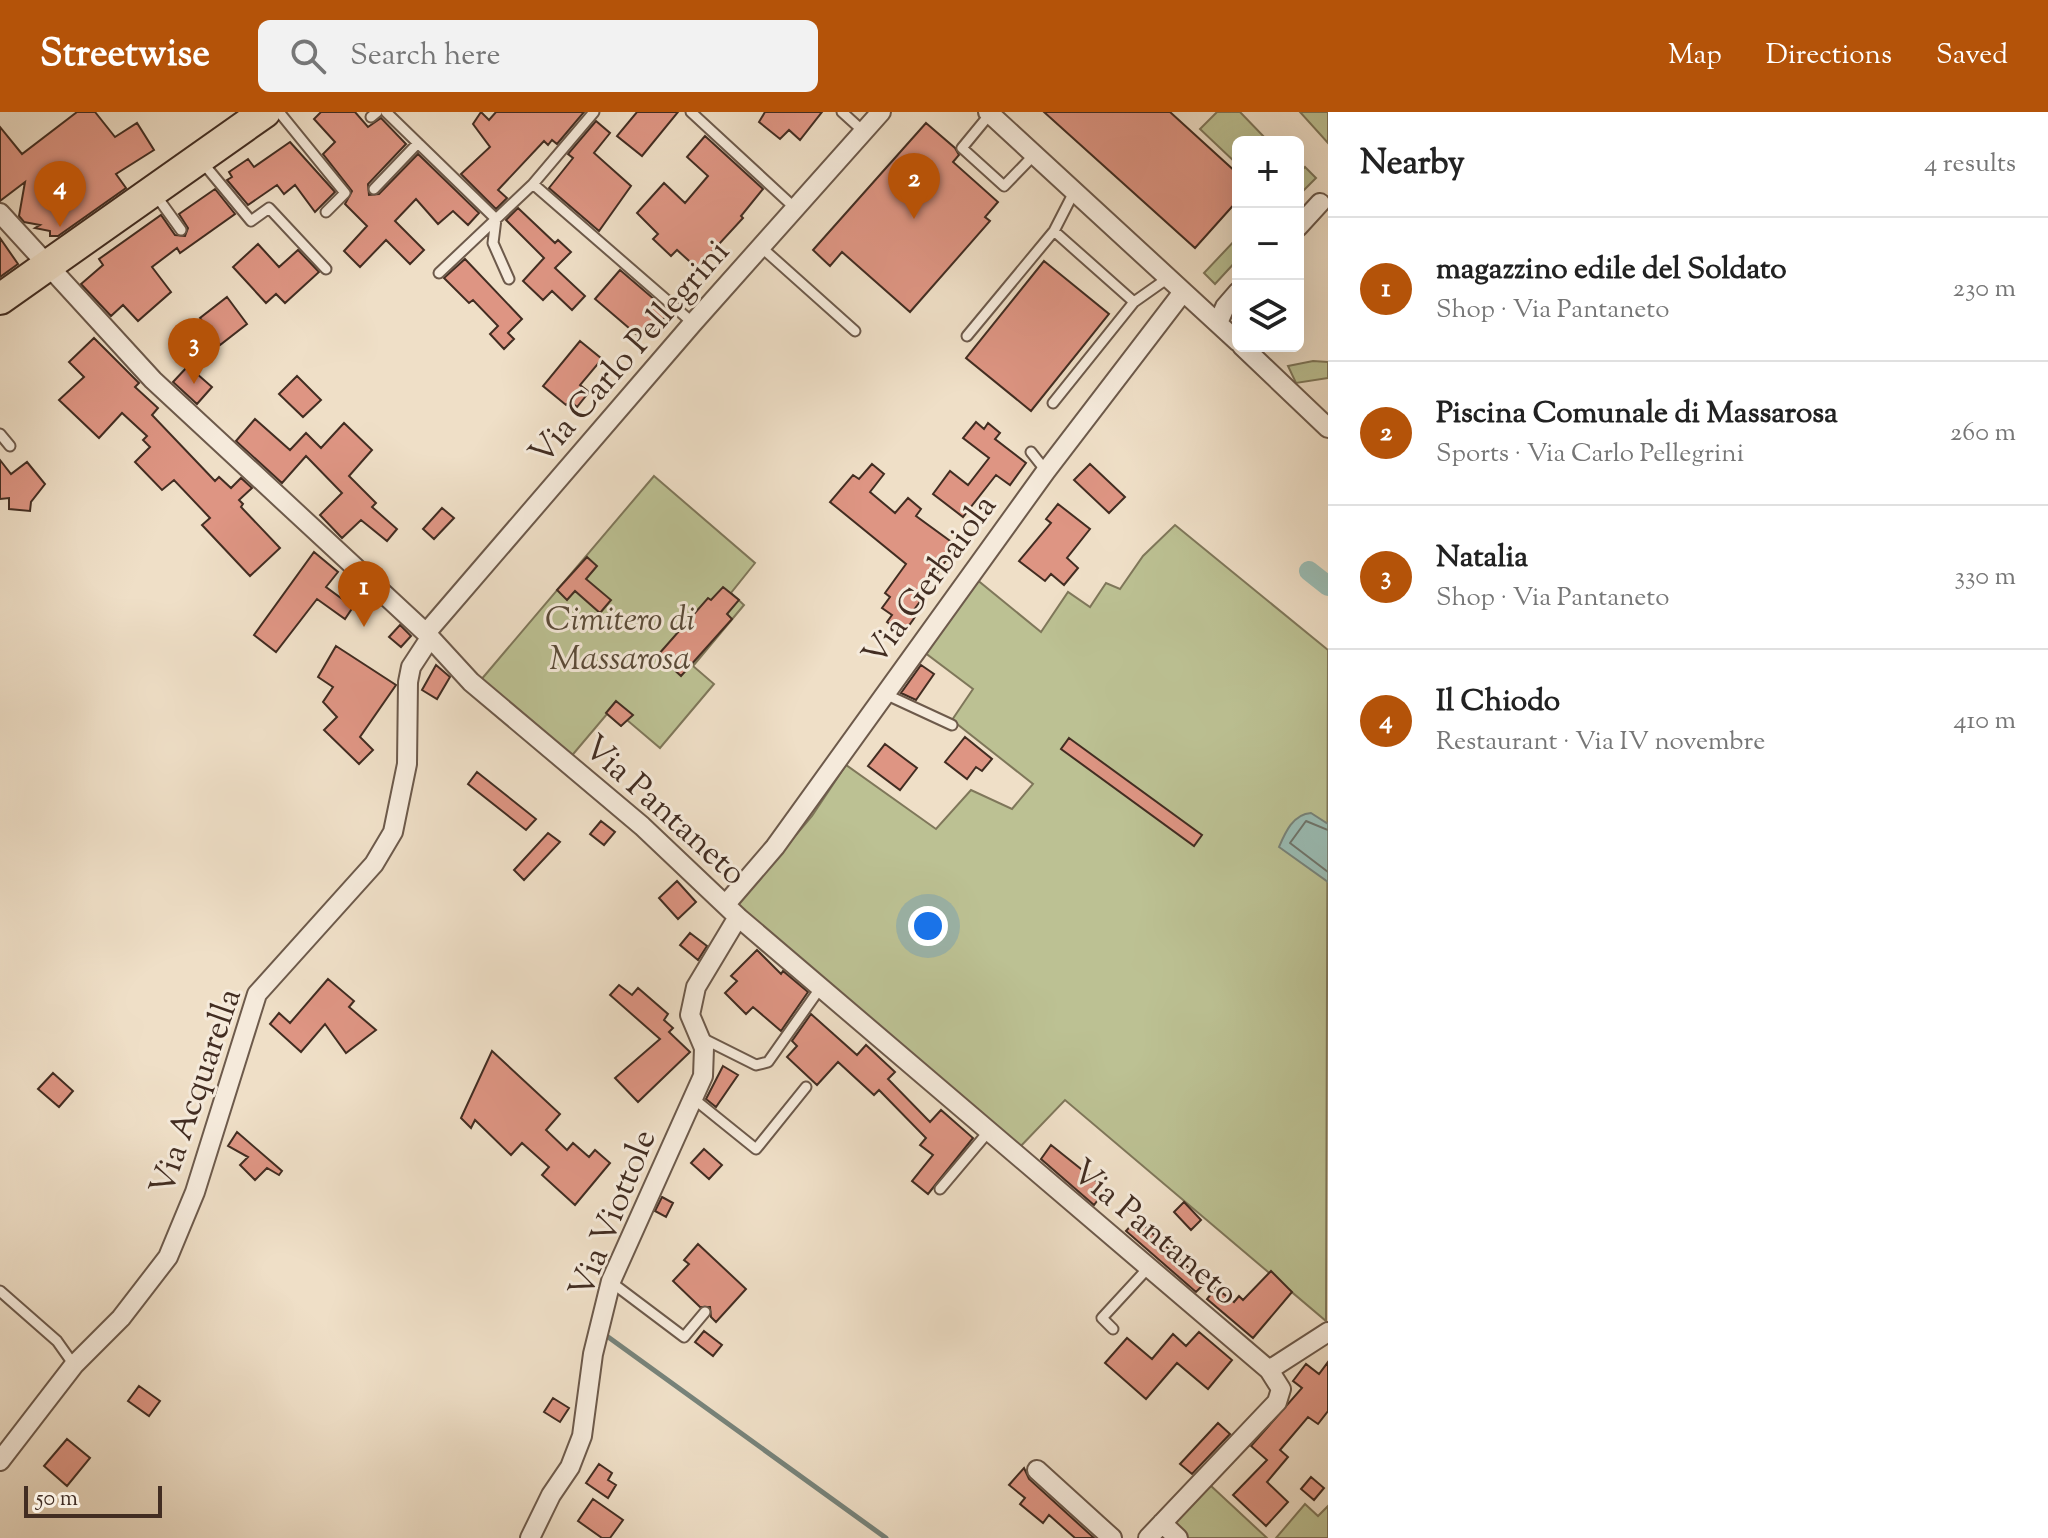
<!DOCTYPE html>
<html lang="en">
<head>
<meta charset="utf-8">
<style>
  body { margin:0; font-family:"Sorts Mill Goudy",serif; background:#f2f2f2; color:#222 }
  .controls { position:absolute; right:24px; top:24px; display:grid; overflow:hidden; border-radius:12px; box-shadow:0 8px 32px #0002 }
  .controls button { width:72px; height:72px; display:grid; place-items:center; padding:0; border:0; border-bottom:2px solid #e0e0e0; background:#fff; color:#222; font:40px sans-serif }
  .scale { position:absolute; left:24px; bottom:20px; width:138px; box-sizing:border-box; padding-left:8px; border:4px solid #422d22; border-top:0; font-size:22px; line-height:28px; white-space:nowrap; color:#422d22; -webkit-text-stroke:6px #f5eadb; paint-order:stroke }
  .you { position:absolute; left:928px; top:814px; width:28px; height:28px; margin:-20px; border:6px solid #fff; border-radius:50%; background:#1a73e8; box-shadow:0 0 0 12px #1a73e833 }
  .badge { display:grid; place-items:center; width:52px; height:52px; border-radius:50%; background:#b45309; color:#fff; font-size:26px; font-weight:700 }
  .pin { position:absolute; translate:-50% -66px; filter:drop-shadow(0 2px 4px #0008) }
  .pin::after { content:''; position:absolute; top:42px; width:28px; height:24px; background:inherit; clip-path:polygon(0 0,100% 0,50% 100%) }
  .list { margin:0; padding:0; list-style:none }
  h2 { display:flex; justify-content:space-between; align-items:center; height:104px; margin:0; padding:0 32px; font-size:34px }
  h2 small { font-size:26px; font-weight:400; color:#767676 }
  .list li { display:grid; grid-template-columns:52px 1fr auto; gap:24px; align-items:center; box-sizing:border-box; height:144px; padding:0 32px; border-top:2px solid #e0e0e0 }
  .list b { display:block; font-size:30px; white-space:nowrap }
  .list p { margin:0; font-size:26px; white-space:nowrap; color:#767676 }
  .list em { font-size:26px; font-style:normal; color:#767676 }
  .icon { flex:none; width:44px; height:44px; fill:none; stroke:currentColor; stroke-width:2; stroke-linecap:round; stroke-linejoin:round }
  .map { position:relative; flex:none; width:1328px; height:1426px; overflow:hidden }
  header { display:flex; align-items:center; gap:48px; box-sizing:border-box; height:112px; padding:0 40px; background:#b45309; color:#fff }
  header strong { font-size:38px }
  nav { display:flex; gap:44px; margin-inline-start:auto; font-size:28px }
  .search { width:560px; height:72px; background:#f2f2f2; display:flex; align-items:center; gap:20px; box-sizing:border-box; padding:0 28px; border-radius:12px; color:#767676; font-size:30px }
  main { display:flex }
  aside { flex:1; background:#fff }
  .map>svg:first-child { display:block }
  .green { fill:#bcc193; stroke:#7f775a; stroke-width:2 }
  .water { fill:#9abdb5; stroke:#77837a; stroke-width:2 }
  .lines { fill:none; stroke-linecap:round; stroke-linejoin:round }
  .shore { stroke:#6e756c; stroke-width:2 }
  .stream { stroke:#77837a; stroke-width:5 }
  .canal { stroke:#9abdb5; stroke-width:20 }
  .building { fill:#de9583; stroke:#422d22; stroke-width:2 }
  .lane-casing { stroke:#6d5a4b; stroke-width:13 }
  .street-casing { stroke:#6d5a4b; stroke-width:22 }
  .primary-casing { stroke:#422d22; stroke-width:34 }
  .lane { stroke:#f5eadb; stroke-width:9 }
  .street { stroke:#f5eadb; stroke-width:18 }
  .primary { stroke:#efdfc7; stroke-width:30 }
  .labels { text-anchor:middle; stroke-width:6; stroke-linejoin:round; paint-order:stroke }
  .street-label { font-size:34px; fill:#422d22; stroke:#f5eadb }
  .park-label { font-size:34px; font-style:italic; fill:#5a4b39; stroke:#f5eadb }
</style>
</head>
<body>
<header>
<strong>Streetwise</strong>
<div class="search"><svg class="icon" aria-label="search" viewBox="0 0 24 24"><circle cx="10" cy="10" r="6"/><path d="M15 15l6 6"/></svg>Search here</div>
<nav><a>Map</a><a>Directions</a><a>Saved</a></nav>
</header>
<main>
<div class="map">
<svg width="1328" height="1426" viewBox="0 0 1328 1426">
  <rect width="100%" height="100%" fill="#efdfc7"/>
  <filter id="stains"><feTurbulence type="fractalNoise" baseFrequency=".0025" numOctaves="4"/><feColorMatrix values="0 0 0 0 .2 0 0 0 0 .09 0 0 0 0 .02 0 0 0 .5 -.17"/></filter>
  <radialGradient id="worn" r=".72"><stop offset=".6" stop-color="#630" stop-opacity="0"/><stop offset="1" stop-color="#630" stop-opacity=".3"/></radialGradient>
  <path class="green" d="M1217,0H1240L1269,30H1238V53L1200,17Z
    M1300,0H1328V31Z
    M1305,55L1316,66L1298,84V62Z
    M1238,125V147L1215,172L1204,161Z
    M1313,249L1328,250V266L1296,271L1288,254Z
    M654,364L755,451L731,481L744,493L693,554L714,572L660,636L627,608L621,614L607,602L569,647L480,569Z
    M1175,413L1328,538L1326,1209L1065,988L1017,1038L737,793L812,704L846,653L936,717L971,678L1012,697L1033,672L952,608L973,577L920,537L976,467L1041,520L1068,480L1090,495L1106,471L1120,477L1143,444Z
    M1210,1373L1267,1426H1186L1172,1412Z
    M1305,1392L1318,1404L1328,1394V1426H1276Z"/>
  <path class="water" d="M1311,701L1328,712V770L1279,735C1285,721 1293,702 1311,701Z"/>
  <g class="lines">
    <path class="shore" d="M1328,718L1306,709L1290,731L1328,760"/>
    <path class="stream" d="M604,1222L886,1426"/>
    <path class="canal" d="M1309,459L1328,474"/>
  </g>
  <path class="building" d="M77,0H95L115,25L137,11L154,38L116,62L126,76L58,124H50V119L35,116L40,113L24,110L19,104L25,70L0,89V15L22,42Z
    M321,0H355L368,15L381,6L406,32L368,72L369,83L379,82L418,42L479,101L468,113L453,99L438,112L416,87L395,109L424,138L410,152L386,128L360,155L344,139L367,114L345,92L352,79L323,42L335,30L314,7Z
    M481,0L489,8L496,0H584L557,32L552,28L548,33L544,29L498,78L507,86L496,97L461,62L490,35L473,12Z
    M637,0H678L642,44L617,24Z
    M765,0H822L800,28L789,18L780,27L759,10Z
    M1044,0H1170L1238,62V88L1195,136Z
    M596,9L610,21L594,41L631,74L599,119L549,76L573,46L568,42Z
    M926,11L955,36L959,43L953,50L998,90L985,105L990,109L910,200L842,140L830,154L813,138Z
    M705,24L763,77L741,104L743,106L697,156L677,138L671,144L653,127L658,122L637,101L664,71L685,91L708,64L687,45Z
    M290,30L335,80L315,100L295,73L284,82L277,73L248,93L227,68L232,65L229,60L248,47L254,55Z
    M215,77L235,102L180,141L177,136L152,155L171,180L138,209L123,193L111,204L81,172L103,153L99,147L161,103L175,123L185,124L188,116L179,102Z
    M518,96L555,131L558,128L571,140L555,156L585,184L572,198L552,179L543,188L523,169L544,146L506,108Z
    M0,126L18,152L0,165Z
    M258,132L279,155L298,138L319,160L285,191L276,182L266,191L233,155Z
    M465,147L522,207L508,221L514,227L504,237L490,222L498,214L473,188L469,191L444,166Z
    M1044,149L1109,202L1031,299L966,246Z
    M620,158L669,200L648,225L640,217L636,222L595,187Z
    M227,185L247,212L220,233L200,206Z
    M94,226L139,271L135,275L158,296L152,303L215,369L219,365L231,376L241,366L252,376L239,388L243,392L241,395L280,436L250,464L202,413L210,406L174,368L162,378L135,350L150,335L143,328L147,324L122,301L99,326L59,288L84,265L69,250Z
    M580,229L602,247L580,273L589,280L577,295L570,289L566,293L543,274Z
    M188,254L212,275L197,292L173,270Z
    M297,264L321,288L303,305L279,282Z
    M255,307L290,338L306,321L321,336L344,311L372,338L349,364L376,391L372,395L397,417L387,429L361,408L342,426L320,403L342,381L306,344L282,371L236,329Z
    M976,310L984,317L988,311L1000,321L995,327L1026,351L1010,373L996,363L963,405L933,382L950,359L968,373L989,346L963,326Z
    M0,348L11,362L27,350L45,372L31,390L30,399L9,397V386L0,387Z
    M872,352L884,362L870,380L895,401L908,386L921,397L916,404L957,434L921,482L924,484L911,502L915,505L903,522L887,510L892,503L882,496L890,485L885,481L906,452L830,390L853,363L859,367Z
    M1090,352L1125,385L1109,401L1074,368Z
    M1058,392L1090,417L1067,446L1078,456L1064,473L1051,462L1045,469L1019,449L1051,411L1046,407Z
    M442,396L454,406L434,427L423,417Z
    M314,440L338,460L326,475L353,495L345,507L317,487L276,540L254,523Z
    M587,445L597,454L586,467L611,488L600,501L575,479L567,488L557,478Z
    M723,475L739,488L727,502L732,507L681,564L658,543L708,486L711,488Z
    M400,513L411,524L401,535L389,525Z
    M336,534L396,573L360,625L373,638L359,652L324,618L337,605L323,590L333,575L318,565Z
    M436,553L450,565L437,587L422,578Z
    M921,553L934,562L916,588L901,581Z
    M616,589L633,603L621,614L606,601Z
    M965,625L992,647L982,659L976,655L967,667L945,650Z
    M1069,626L1202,723L1194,734L1061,637Z
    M885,632L917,656L900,678L868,654Z
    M477,660L536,707L526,718L468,672Z
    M601,709L615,720L604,733L590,722Z
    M548,721L560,730L524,768L514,758Z
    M677,769L696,790L678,807L659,786Z
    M690,821L707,834L698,848L680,833Z
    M757,838L781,862L783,859L808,880L781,919L753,895L746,902L725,881L737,869L731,864Z
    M328,867L354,889L349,895L376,918L346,941L325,912L301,940L270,912L279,901L290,911Z
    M619,873L632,883L638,876L668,902L664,908L673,916L669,920L690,940L638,990L615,966L660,927L610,883Z
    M811,902L857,943L866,933L895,960L888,967L930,1010L941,998L973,1026L928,1082L912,1069L933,1043L920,1033L926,1026L879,978L874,983L838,950L817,973L787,945L797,934L792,929Z
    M492,939L560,1002L546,1018L567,1038L573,1031L589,1045L595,1038L610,1051L575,1093L542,1063L549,1055L522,1031L511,1043L475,1008L471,1016L461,1006Z
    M723,954L738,963L716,995L706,987Z
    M53,961L73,979L59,995L38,977Z
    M237,1020L282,1059L279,1063L267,1056L255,1068L240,1053L248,1045L228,1034Z
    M1051,1033L1106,1077L1094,1093L1041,1047Z
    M704,1037L722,1053L709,1067L691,1051Z
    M662,1085L673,1091L666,1105L655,1099Z
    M1184,1090L1201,1108L1191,1118L1174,1100Z
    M1137,1107L1205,1171L1196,1180L1126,1119Z
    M698,1132L746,1177L716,1210L711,1205L710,1195H700L673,1169L689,1152L684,1148Z
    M1271,1159L1292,1180L1253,1226L1207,1187L1216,1176L1234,1190L1239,1184L1243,1188Z
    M704,1219L722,1233L713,1244L695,1230Z
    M1199,1220L1232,1248L1208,1277L1177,1251L1146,1287L1105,1251L1127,1226L1152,1247L1173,1222L1186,1234Z
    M1328,1250V1299L1318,1312L1308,1305L1280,1338L1288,1345L1267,1370L1288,1390L1266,1414L1233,1383L1267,1348L1251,1334L1302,1276L1293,1269L1306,1252L1319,1262Z
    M139,1274L160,1289L149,1304L128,1289Z
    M553,1286L569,1296L560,1310L544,1300Z
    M1218,1311L1230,1322L1192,1362L1180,1352Z
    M67,1327L90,1346L67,1374L44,1354Z
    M599,1352L612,1361L608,1368L616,1373L608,1386L586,1371Z
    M1024,1356L1029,1367L1094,1426H1075L1049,1403L1043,1411L1020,1392L1025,1386L1009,1373Z
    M1311,1365L1324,1376L1314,1388L1301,1377Z
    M593,1387L623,1408L610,1426H602L578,1409Z"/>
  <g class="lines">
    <g class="lane-casing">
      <path id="lane" d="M279,0L345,81L326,100
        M386,0L496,107L493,131L509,167
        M594,0L533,72L693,211
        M691,0L796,97
        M842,0L863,19
        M990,2L962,36L1004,74L1034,43
        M371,5L377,0
        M203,51L251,109L269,96L326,157
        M374,77L418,31
        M155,82L181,118
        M1054,119L1074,80
        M761,135L855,219
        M439,161L533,72
        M967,224L1054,119L1134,190
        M1053,291L1134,190L1168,166
        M0,322L10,334
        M1031,340L1046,359
        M885,582L952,613
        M702,926L756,953L768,950L821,875
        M694,987L756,1037L806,975
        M940,1077L989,1019
        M611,1170L684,1225L705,1200
        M0,1179L57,1229L74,1253
        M1113,1217L1102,1206L1149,1155"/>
    </g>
    <g class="street-casing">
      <path id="street" d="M988,0L1238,230
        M0,101L153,268L426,521L471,570L642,714L738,805L1269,1258
        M1298,115L1320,91
        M1218,211L1225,195L1238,180
        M1242,234L1328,316
        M426,521L693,211L881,0
        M726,792L775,735L1046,359L1183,180
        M0,1349L74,1253L121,1206L168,1145L195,1080L257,882L374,752L393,720L407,652L408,570L411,555L430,526
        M1037,1358L1112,1426
        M1162,1411L1178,1426
        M530,1426L551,1383L570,1355L582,1324L593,1242L611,1169L703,964L704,936L690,903L696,875L738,805
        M1148,1426L1277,1290L1281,1277L1269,1258L1328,1220"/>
    </g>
    <g class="primary-casing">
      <path id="primary" d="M0,187L265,0"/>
    </g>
    <use href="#lane" class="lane"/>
    <use href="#street" class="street"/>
    <use href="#primary" class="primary"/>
  </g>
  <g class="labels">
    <g class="street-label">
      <text transform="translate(628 239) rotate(-49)" y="12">Via Carlo Pellegrini</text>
      <text transform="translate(928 467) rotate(-54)" y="12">Via Gerbaiola</text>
      <text transform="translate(666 697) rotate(42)" y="12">Via Pantaneto</text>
      <text transform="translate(194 979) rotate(-71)" y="12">Via Acquarella</text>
      <text transform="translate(611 1101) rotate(-68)" y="12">Via Viottole</text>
      <text transform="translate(1156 1119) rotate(40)" y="12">Via Pantaneto</text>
    </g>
    <g class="park-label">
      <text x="620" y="518">Cimitero di<tspan x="620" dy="39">Massarosa</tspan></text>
    </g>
  </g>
  <rect width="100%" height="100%" filter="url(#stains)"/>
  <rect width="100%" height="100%" fill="url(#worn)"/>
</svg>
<div class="controls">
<button>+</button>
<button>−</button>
<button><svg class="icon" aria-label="layers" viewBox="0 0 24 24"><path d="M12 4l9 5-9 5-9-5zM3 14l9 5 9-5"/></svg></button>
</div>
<div class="scale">50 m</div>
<div class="you"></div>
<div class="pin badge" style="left:364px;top:515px">1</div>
<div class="pin badge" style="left:914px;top:107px">2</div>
<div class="pin badge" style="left:194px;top:272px">3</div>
<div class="pin badge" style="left:60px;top:115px">4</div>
</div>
<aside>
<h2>Nearby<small>4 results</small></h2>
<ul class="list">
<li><span class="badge">1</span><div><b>magazzino edile del Soldato</b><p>Shop · Via Pantaneto</p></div><em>230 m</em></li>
<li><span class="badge">2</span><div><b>Piscina Comunale di Massarosa</b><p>Sports · Via Carlo Pellegrini</p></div><em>260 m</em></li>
<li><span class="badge">3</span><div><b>Natalia</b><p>Shop · Via Pantaneto</p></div><em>330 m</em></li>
<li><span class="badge">4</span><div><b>Il Chiodo</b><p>Restaurant · Via IV novembre</p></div><em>410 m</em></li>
</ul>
</aside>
</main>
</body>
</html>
